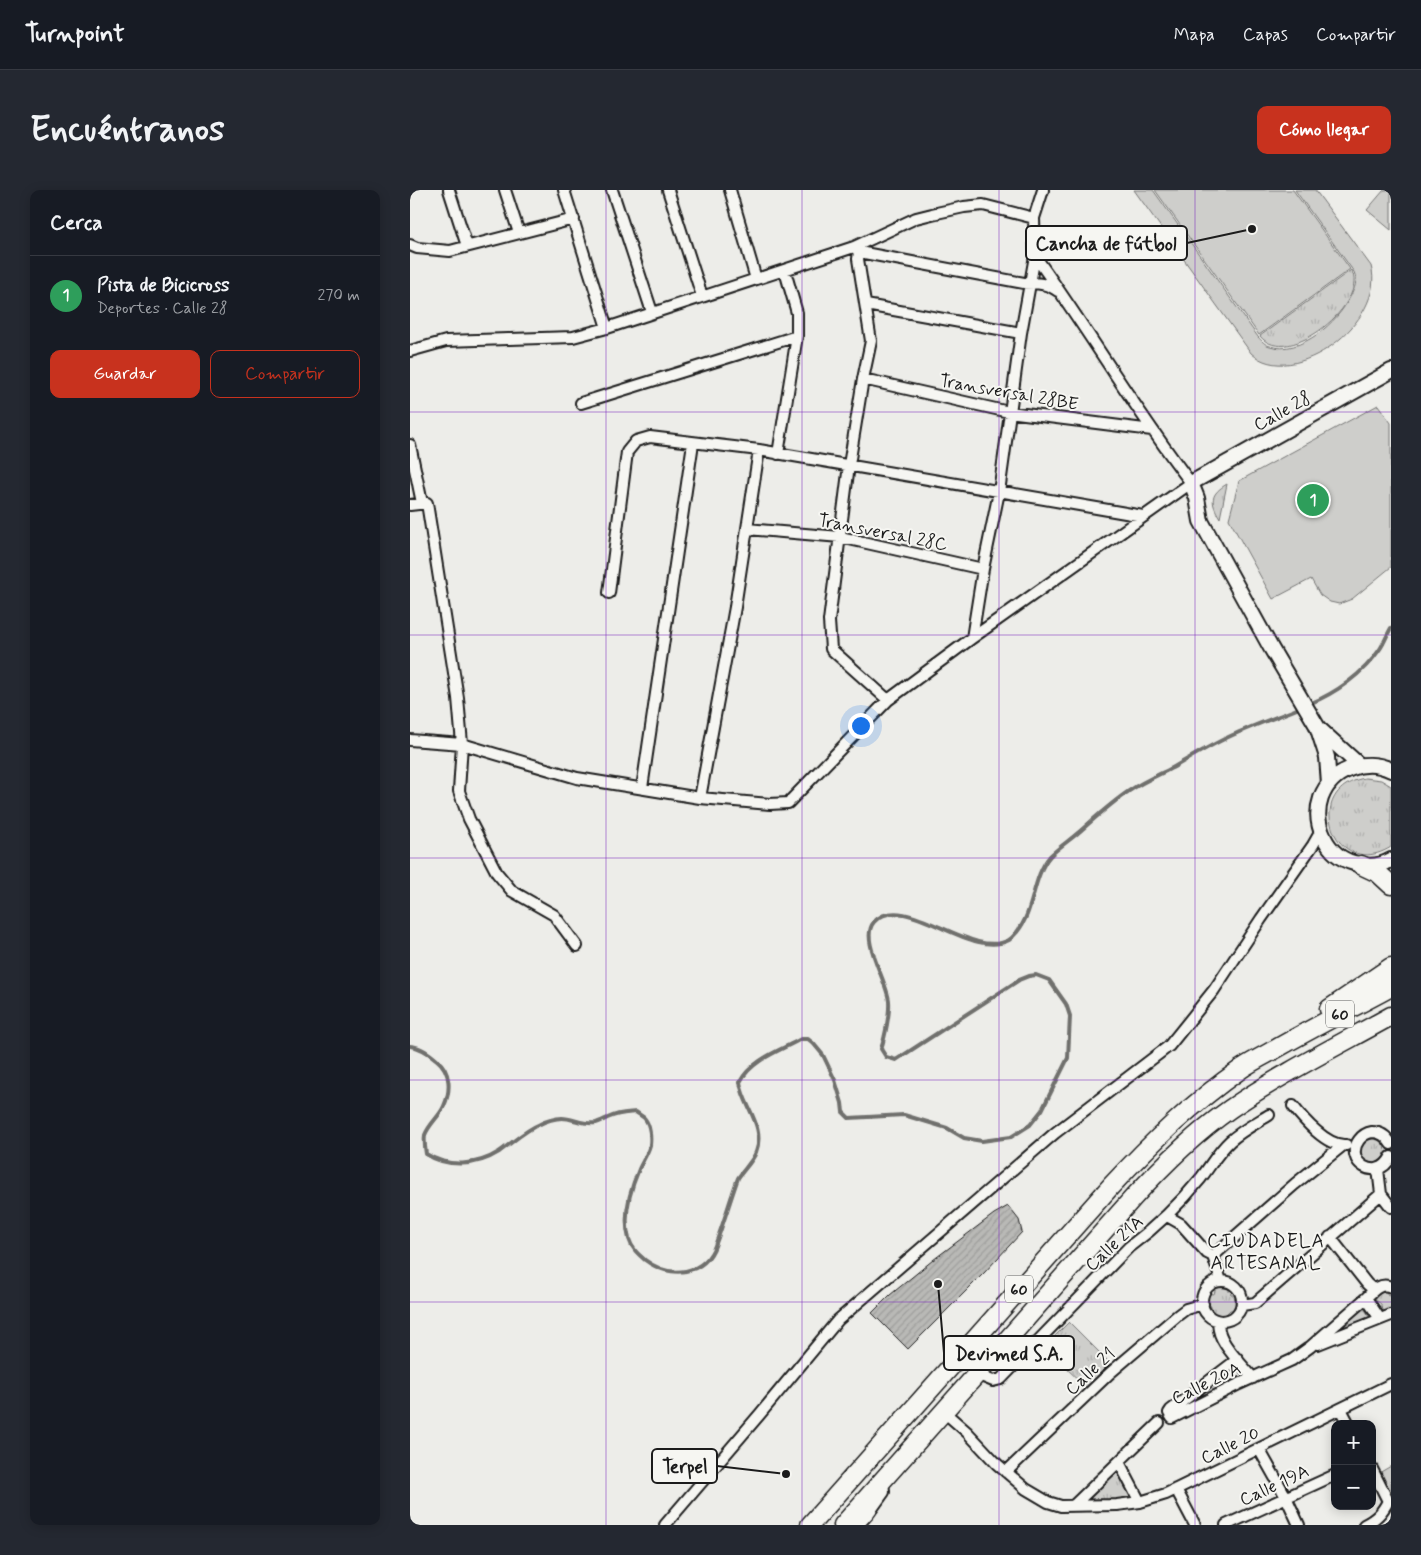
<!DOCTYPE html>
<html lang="es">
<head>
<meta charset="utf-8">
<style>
  body { margin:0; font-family:Mynerve,sans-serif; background:#242831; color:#f1f3f6 }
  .controls { position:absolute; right:15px; bottom:15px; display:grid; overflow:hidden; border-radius:10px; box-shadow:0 2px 12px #0003 }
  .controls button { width:45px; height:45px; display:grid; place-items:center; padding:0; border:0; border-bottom:1px solid #363941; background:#171b24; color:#f1f3f6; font:25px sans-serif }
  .you { position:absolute; left:450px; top:535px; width:18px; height:18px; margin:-12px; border:4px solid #fff; border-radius:50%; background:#1a73e8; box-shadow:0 0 0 8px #1a73e833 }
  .badge { display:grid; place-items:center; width:32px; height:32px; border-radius:50%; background:#c8321e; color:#fff; font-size:16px; font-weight:700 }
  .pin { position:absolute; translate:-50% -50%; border:2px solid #fff; box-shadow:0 1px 5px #0006 }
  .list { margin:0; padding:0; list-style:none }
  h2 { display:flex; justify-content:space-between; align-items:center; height:65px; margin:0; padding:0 20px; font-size:21px }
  h2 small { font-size:16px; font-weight:400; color:#9ea1a6 }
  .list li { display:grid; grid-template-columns:32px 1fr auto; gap:15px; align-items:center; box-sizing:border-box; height:80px; padding:0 20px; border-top:1px solid #363941 }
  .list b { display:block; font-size:19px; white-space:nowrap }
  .list p { margin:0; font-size:16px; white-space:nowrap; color:#9ea1a6 }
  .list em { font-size:16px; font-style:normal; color:#9ea1a6 }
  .actions { display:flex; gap:10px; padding:15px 20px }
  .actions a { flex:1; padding:11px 0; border:1px solid #c8321e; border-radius:10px; text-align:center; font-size:18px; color:#c8321e }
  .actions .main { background:#c8321e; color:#fff }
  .map { position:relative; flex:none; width:981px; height:1335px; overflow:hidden; border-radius:10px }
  header { display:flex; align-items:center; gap:30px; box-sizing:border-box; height:70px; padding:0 25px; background:#171b24; border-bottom:1px solid #363941 }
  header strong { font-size:24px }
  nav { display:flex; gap:28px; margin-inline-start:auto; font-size:18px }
  .intro { display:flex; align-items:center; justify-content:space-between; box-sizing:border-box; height:120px; padding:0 30px }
  h1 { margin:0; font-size:35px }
  .button { padding:12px 22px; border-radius:10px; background:#c8321e; color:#fff; font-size:18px; font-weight:700 }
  main { display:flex; gap:30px; padding:0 30px }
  aside { flex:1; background:#171b24; border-radius:10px; box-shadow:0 2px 12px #0003 }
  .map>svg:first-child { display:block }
  .grass { fill:url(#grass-tufts); stroke:#757574 }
  .park { fill:#cececb; stroke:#757574 }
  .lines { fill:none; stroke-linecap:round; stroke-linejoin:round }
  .stream { stroke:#6f6f6d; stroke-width:4 }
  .building { fill:url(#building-hatch); stroke:#1c1c1c }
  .street-casing { stroke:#1c1c1c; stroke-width:14 }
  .secondary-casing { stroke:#1c1c1c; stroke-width:18 }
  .highway-casing { stroke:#1c1c1c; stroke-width:21 }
  .street { stroke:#f6f6f2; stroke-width:10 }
  .secondary { stroke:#f6f6f2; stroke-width:14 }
  .highway { stroke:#f6f6f2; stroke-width:18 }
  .grid { fill:none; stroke:#7b2cbf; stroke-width:1; stroke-opacity:0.55 }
  .labels { text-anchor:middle; stroke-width:4; stroke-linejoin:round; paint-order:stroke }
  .shield { fill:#f6f6f2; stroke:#5d5d5c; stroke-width:1 }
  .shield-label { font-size:16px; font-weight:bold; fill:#1c1c1c }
  .street-label { font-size:18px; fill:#1c1c1c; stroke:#f6f6f2 }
  .neighbourhood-label { font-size:19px; letter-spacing:1px; fill:#1c1c1c; stroke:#f6f6f2 }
  .leader { fill:none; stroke:#1c1c1c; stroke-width:2 }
  .callout-dot { fill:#1c1c1c; stroke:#f6f6f2; stroke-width:2 }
  .callout { fill:#f6f6f2; stroke:#1c1c1c; stroke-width:2 }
  .callout-label { font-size:19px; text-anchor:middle; font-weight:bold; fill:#1c1c1c }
</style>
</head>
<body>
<header>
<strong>Turnpoint</strong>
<nav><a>Mapa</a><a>Capas</a><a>Compartir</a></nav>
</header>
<div class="intro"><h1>Encuéntranos</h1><a class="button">Cómo llegar</a></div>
<main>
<aside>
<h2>Cerca<small></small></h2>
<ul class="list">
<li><span class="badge" style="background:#2e9e5b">1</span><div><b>Pista de Bicicross</b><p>Deportes · Calle 28</p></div><em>270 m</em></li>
</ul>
<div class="actions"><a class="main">Guardar</a><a>Compartir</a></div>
</aside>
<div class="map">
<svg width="981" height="1335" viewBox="0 0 981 1335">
  <defs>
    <pattern id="grass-tufts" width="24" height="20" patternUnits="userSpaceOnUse" patternTransform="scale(1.25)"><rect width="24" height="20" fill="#cececb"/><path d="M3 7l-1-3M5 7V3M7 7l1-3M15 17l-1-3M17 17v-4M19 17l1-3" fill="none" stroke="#b0b0ae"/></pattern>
    <pattern id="building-hatch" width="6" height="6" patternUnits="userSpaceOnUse" patternTransform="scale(1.25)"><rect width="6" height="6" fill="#b9b9b6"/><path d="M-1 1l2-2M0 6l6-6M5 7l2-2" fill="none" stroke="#9e9e9c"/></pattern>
  </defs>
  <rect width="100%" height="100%" fill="#edede9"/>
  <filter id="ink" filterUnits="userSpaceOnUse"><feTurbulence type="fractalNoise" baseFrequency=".02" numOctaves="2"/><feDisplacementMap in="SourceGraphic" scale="10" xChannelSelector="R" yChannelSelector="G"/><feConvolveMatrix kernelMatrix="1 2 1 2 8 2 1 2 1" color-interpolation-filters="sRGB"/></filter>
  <g filter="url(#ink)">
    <path class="grass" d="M941,80C961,110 878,181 850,146Z
      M817,294L810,328C800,312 800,304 817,294Z
      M955,588L971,590L981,596V657C925,692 890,599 955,588Z
      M951 961a12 12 0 1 1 24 0a12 12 0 1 1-24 0Z
      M808,1097L819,1099V1102L825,1107V1114L823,1120H820L814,1126L803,1123L800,1115L797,1114L799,1103L804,1104L806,1098Z
      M970,1100L976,1102L981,1109V1121H974L971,1117V1114L966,1110L965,1106L967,1102L968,1104L971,1102Z
      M951,1118H954L959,1126V1129L927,1142L925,1140Z
      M659,1132L700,1173L676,1197L634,1157Z
      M816,1187L820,1188L823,1192L811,1201L809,1198L806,1199L808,1202L790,1212L766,1219Z
      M708,1277L723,1307L713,1310L673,1312Z"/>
    <path class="park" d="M724,0H743L848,147C851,150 855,155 860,156C890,166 928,132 940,107C945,98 948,91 944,82L885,0H905L961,76C977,131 883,202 841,163Z
      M745,0H883L940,79L849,145Z
      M974,0H981V40L957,20Z
      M968,215L981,233V377L942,409L929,414L920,412L910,405L901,389L863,409L819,329L829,291Z
      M981,1276V1305L969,1283Z"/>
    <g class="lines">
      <path class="stream" d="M899,514C926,503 953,484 970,459C974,453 977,445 981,438
        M0,856C11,857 19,863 27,870C41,881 41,901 34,916C30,926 19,934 15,945C14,952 15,958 16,964C38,978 67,976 89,962C102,953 115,940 130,934C135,931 146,928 152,928C163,928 173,935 186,933C190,932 195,929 200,927C208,923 217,923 226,922C228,924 233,926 235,929C240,935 241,947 240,955C238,963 232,972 229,979C220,1000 213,1027 219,1049C222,1059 228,1064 235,1070C260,1089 295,1086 306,1053C314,1032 320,1010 328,988C333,980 343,971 346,962C356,936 333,916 330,892C341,870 371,860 391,849H398L403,853L413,865L425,890L432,913L433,922L439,928L494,925L537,938L554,948L572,951L601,947L620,935L632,920L658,868L660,826L656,814L639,790L626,785L619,786L609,790L486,870L476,867L471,859C475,847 480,823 479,811C477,790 449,749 464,732C494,699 561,771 599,750C602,748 605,744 607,742C625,720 622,687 640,666C649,657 660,650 669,642C685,628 701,613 719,601C732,592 748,585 762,578C783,566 804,553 825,544C847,534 870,526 892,517"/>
    </g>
    <path class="building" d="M598,1016L609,1030L612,1042L574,1083L498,1159L462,1123L480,1105L523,1070L584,1024Z"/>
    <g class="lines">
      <g class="street-casing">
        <path id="street" d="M39,0L57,56
          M95,0L109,43
          M154,0L197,138
          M202,0L242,122
          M258,0L292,106
          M320,0L346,89
          M0,55L7,58L40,61L164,29
          M444,57L449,62L448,69L461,151L453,189L439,275L419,431L421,459L478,510
          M449,62L614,93C626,93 638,93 648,101
          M456,115L611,143
          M0,161L36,151L163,147L197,138L444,57L506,28L522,24L554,17L573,15L624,28
          M453,189L599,222L742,240
          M171,213L387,146
          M0,255L12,313
          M368,264L387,146V123L375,81
          M0,315L17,313L48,508L52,554L0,550
          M337,339L430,347L573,379
          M199,403L217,262L226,251L240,247L349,260L733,326
          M562,448L573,379L589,302L611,143L625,66L624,28L633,0
          M232,598L283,253
          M290,608L325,417L349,260
          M167,756L144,725L102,701L87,683L59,629L49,601L52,554L167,588L290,608L360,614L378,613L478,510L562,448L781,293C725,220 678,140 625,66
          M883,916C893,929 917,957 936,955
          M981,954C977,947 971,942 962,942C956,943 952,946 949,950C933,971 967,994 981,967
          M968,979L971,1004L981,1017
          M757,1026L771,1034L797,1063L803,1066L811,1091
          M920,1047L957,1094L964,1100
          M803,1066L885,994L932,956
          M792 1111a20 20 0 1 1 40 0a20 20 0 1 1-40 0Z
          M956,1108L970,1129
          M832,1115L845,1113L971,1004
          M809,1131C804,1149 832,1174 843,1188
          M908,1154L981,1125
          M828,1169L761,1220L759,1223L762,1228L829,1194L882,1170L900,1157L956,1108C963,1101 970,1092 981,1097
          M566,1184L583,1191L591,1189L719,1057C746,1037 770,1014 791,988C801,975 808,962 820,951C831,941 846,933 859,925
          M931,1219L939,1234
          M533,1221L557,1242L587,1274L616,1299L638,1312L651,1316L707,1315L730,1312L756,1304L981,1194
          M849,1259L876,1307L889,1335
          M709,1272L730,1312
          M596,1282L700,1183L768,1125L776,1119L793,1114
          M766,1299L785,1335
          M664,1315L749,1233
          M255,1335L350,1224L428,1130L645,943L759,856L804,800L851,729L903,655L911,641
          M448,1335L459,1323L474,1302L473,1291
          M816,1335L925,1285
          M954,1335C966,1329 972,1323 978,1311L962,1279"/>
      </g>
      <g class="secondary-casing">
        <path id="secondary" d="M907,537L949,575
          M981,580C955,567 921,580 911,608C902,634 917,666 944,673C956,677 969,677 981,670
          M919,594L917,567L907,536L861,458L791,331L787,308L781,293L981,181"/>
      </g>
      <g class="highway-casing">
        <path id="highway" d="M951,675L968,683L981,695
          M919,819L981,777
          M400,1335L701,996C741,953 782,913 831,879C841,872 853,866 864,860C902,838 942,818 981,797
          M433,1335L722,1009C752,976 783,945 820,919C871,884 927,856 981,826"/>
      </g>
      <use href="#street" class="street"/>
      <use href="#secondary" class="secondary"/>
      <use href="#highway" class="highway"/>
    </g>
  </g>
  <path class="grid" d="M196,0V1335M392,0V1335M589,0V1335M785,0V1335M0,222H981M0,445H981M0,668H981M0,890H981M0,1112H981"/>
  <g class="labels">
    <g class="shield">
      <rect x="916" y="810.5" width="28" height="27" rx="4"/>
      <rect x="595" y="1085.5" width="28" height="27" rx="4"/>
    </g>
    <g class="shield-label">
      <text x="930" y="830">60</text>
      <text x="609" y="1105">60</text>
    </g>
    <g class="street-label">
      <text transform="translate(599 202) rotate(10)" y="6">Transversal 28BE</text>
      <text transform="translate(872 221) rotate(-29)" y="6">Calle 28</text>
      <text transform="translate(473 342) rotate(11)" y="6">Transversal 28C</text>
      <text transform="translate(704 1053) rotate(-43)" y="6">Calle 21A</text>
      <text transform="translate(680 1181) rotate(-43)" y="6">Calle 21</text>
      <text transform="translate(796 1193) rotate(-26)" y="6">Calle 20A</text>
      <text transform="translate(820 1255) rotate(-26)" y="6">Calle 20</text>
      <text transform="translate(864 1295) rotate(-25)" y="6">Calle 19A</text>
    </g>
    <g class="neighbourhood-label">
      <text x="856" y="1057">CIUDADELA<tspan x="856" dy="22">ARTESANAL</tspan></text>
    </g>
  </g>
  <path class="leader" d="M842 39L777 53M528 1094L534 1163M376 1284L307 1276"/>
  <g class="callout-dot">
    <circle cx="842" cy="39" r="5"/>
    <circle cx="528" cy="1094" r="5"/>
    <circle cx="376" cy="1284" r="5"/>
  </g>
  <g class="callout">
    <rect x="616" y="36" width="161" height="34" rx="5"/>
    <rect x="534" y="1146" width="130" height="34" rx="5"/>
    <rect x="242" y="1259" width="65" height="34" rx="5"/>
  </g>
  <g class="callout-label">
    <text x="696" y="60">Cancha de fútbol</text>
    <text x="599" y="1170">Devimed S.A.</text>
    <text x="275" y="1283">Terpel</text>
  </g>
</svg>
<div class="controls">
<button>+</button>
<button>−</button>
</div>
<div class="you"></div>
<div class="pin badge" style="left:903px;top:310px;background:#2e9e5b">1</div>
</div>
</main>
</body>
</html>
